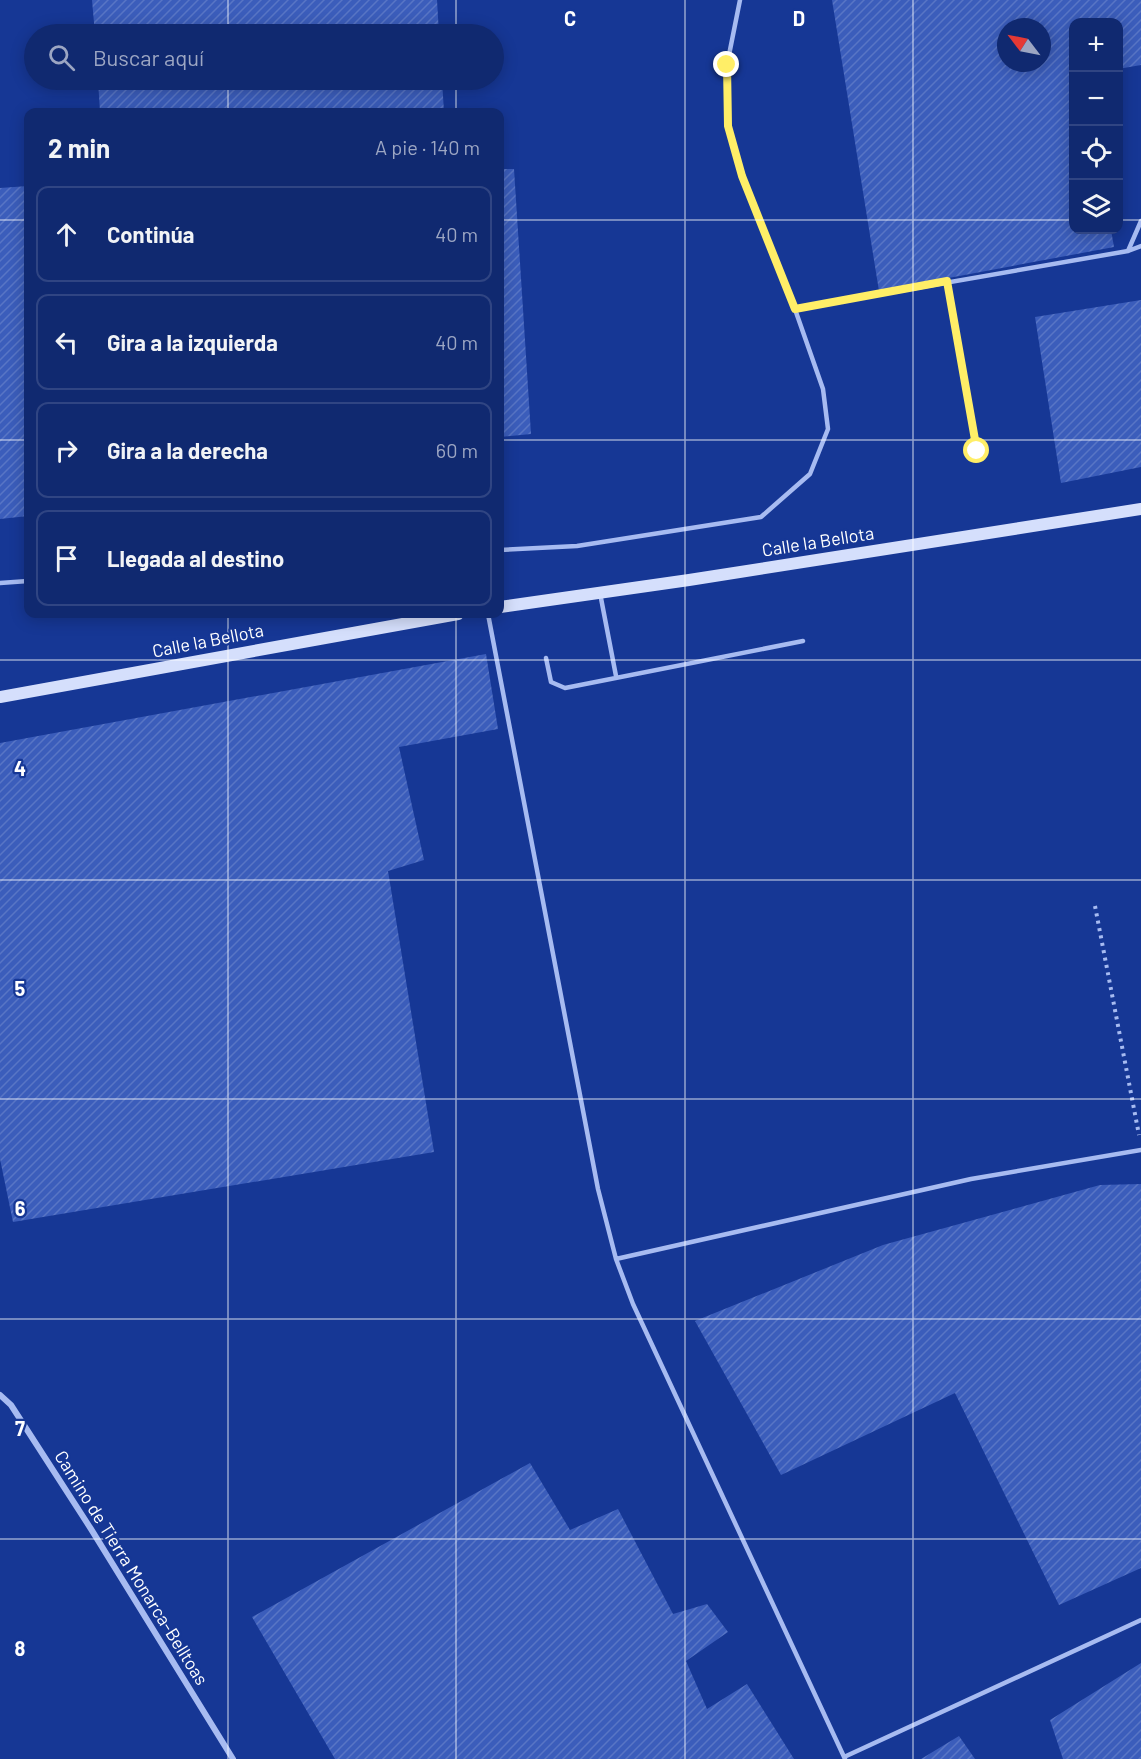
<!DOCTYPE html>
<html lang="es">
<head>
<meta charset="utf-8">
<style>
  body { margin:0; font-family:Barlow,sans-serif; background:#1e3578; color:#f1f3f6 }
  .controls { position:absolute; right:18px; top:18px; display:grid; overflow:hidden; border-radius:12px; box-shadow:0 3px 15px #0003 }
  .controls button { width:54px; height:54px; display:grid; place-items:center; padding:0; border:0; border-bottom:2px solid #304583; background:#102970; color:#f1f3f6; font:30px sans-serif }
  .compass { position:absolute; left:997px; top:18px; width:54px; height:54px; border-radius:50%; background:#102970; box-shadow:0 3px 15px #0003; rotate:302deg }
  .stop { position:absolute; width:18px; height:18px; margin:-14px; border:4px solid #ffee67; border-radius:50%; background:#fff }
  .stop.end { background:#ffee67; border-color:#fff; box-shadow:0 2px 6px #0008 }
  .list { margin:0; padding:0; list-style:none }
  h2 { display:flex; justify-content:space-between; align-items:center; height:78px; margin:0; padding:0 24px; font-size:26px }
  h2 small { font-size:20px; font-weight:400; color:#9ca6c3 }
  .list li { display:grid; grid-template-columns:39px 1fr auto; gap:18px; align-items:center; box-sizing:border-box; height:96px; margin:0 12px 12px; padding:0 12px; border:2px solid #304583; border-radius:12px }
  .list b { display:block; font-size:22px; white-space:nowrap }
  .list em { font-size:20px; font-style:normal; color:#9ca6c3 }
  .icon { flex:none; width:33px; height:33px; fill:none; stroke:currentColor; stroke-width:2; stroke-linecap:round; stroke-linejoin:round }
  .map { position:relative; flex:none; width:1141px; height:1759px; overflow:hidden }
  .search { position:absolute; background:#102970; box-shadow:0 3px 15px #0003; left:24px; top:24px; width:480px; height:66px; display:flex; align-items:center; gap:15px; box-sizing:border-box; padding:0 21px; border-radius:33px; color:#9ca6c3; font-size:22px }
  .panel { position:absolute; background:#102970; box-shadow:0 3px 15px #0003; left:24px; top:108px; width:480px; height:510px; border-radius:12px }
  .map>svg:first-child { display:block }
  .building { fill:url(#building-hatch); fill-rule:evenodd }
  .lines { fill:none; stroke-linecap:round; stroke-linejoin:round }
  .path { stroke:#a7bbf1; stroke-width:4; stroke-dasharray:3 4.5; stroke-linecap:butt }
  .lane { stroke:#a7bbf1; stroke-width:4.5 }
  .street { stroke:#a7bbf1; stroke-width:6 }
  .secondary { stroke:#d5dffc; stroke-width:12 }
  .route { stroke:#ffee67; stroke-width:8 }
  .grid { fill:none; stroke:#fff; stroke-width:1.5; stroke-opacity:0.55 }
  .labels { text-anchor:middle; stroke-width:4.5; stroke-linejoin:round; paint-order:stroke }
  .street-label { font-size:18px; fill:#fff; stroke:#163795 }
  .grid-label { font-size:20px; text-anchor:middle; font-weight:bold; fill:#fff; stroke:#163795; stroke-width:4.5; stroke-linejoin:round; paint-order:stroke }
</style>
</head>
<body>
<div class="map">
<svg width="1141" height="1759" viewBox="0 0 1141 1759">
  <defs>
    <pattern id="building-hatch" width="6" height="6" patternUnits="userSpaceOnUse" patternTransform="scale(1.5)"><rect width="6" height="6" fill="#3b5dbb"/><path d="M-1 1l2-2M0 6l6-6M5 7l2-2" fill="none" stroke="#5875c5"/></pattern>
  </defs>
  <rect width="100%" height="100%" fill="#163795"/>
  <path class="building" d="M92,0H437L439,34H95Z
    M832,0H1141V65L1118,69V22H1074V230H1111L1114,247L879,291ZM1006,27H1042V63H1006Z
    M98,80H442L444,112H100Z
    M500,169H514L531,434L500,437Z
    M28,186V516L0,519V188Z
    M1141,300V467L1061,483L1035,317Z
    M486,654L498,729L399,747L424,860L388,871L434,1152L13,1222L0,1159V743Z
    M1141,1184V1568L1059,1605L955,1393L781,1475L695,1321L883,1245L1100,1185Z
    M530,1463L570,1530L618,1509L673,1614L707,1604L728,1632L686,1661L707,1709L747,1684L794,1759H335L252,1617Z
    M1141,1663V1759H1063L1050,1720Z
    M959,1736L975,1759H921Z"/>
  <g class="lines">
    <path class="path" d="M1095,906L1139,1135"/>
    <path class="lane" d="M1128,251L1141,246
      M947,281L977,451
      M795,309L1128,251L1141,221
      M500,550L577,546L761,517L810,474L828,429L823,389L790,295L742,176L728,126L727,65L740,0
      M0,583L28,581
      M600,593L616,676
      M488,614L598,1189L616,1259
      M546,658L551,682L565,688L803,641
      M844,1757L1141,1620
      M845,1759L633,1304L616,1259L971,1179L1141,1150"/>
    <path class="street" d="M0,1395L11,1405L91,1529L233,1759"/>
    <path class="secondary" d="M500,607L689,580L1141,509
      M0,697L458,614"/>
  </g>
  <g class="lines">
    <path class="route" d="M727,65L728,126L742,176L795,309L947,281L977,451"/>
  </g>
  <path class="grid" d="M228,0V34M456,0V34M685,0V1759M913,0V1759M228,80V112M456,80V112M0,220H28M500,220H1074M1118,220H1141M0,440H28M500,440H1141M228,614V1759M456,614V1759M0,660H1141M0,880H1141M0,1099H1141M0,1319H1141M0,1539H1141"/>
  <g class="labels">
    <g class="street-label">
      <text transform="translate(818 542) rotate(-9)" y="6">Calle la Bellota</text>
      <text transform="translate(208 641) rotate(-11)" y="6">Calle la Bellota</text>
      <text transform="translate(131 1568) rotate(58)" y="6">Camino de Tierra Monarca-Belltoas</text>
    </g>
  </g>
  <g class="grid-label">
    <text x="570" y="26">C</text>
    <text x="799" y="26">D</text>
    <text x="20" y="776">4</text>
    <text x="20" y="996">5</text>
    <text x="20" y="1216">6</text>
    <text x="20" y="1436">7</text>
    <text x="20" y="1656">8</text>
  </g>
</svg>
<div class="controls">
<button>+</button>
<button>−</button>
<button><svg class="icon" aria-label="locate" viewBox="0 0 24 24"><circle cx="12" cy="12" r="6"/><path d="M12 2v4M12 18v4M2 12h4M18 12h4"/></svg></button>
<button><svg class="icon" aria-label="layers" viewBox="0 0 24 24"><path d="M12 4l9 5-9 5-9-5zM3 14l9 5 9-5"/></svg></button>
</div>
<svg class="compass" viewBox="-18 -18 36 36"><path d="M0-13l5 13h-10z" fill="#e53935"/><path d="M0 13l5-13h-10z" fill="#9ca6c3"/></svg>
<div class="stop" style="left:977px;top:451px"></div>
<div class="stop end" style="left:727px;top:65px"></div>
<div class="search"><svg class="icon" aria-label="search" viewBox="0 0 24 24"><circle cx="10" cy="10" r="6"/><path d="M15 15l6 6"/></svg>Buscar aquí</div>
<section class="panel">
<h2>2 min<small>A pie · 140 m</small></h2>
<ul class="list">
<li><svg class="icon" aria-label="ahead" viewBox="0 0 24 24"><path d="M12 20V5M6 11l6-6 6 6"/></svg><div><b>Continúa</b></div><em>40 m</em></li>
<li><svg class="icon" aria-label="left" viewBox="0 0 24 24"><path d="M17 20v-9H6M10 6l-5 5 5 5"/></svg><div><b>Gira a la izquierda</b></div><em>40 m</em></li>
<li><svg class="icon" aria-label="right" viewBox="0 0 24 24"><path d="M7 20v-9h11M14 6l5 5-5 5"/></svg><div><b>Gira a la derecha</b></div><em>60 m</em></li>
<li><svg class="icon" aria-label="arrive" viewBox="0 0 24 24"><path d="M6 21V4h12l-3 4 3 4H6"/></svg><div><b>Llegada al destino</b></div></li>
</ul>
</section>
</div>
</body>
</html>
